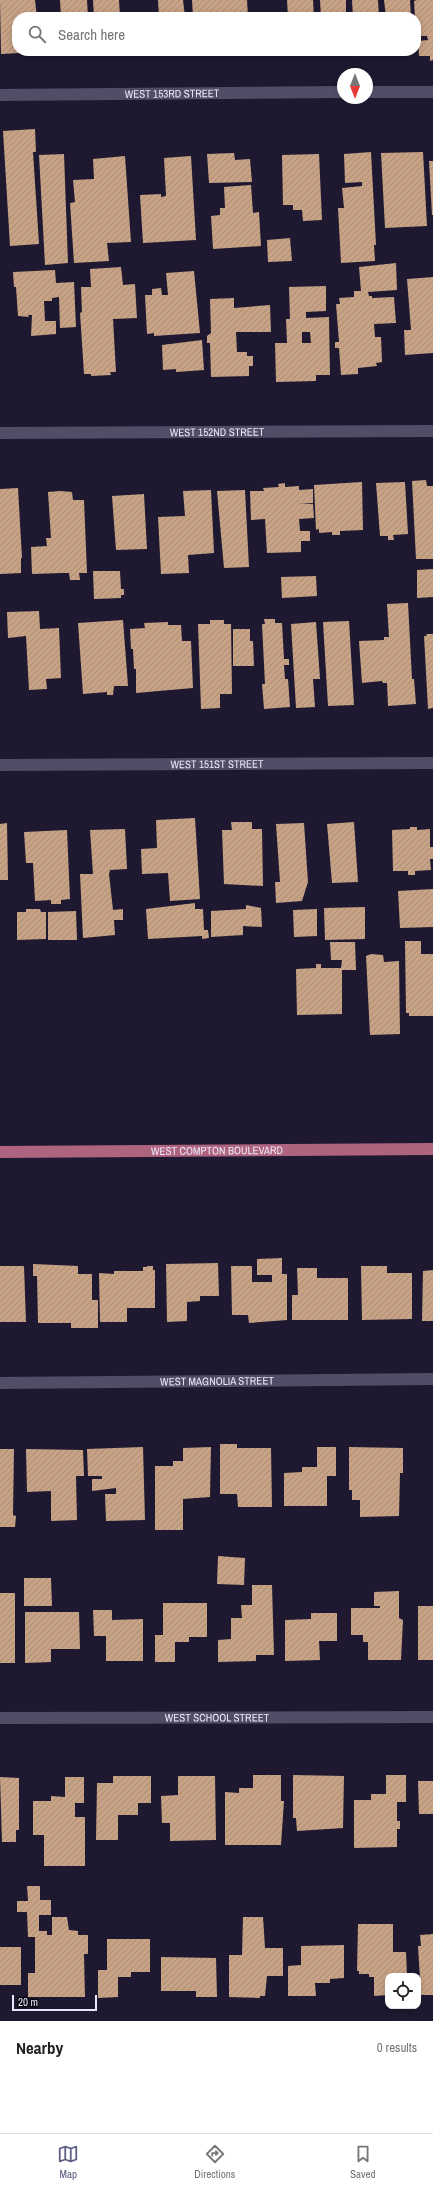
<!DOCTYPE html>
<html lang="en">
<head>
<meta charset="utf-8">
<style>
  body { margin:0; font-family:"Archivo Narrow",sans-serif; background:#f6f6f6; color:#222 }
  .controls { position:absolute; right:12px; bottom:12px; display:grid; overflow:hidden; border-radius:8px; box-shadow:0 2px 6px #0003 }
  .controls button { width:36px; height:36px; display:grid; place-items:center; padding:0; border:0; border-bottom:1px solid #e0e0e0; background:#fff; color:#222; font:20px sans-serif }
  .compass { position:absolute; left:337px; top:68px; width:36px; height:36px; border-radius:50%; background:#fff; box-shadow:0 2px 6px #0003; rotate:180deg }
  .scale { position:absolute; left:12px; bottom:10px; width:85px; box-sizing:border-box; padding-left:4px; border:2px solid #eae8f8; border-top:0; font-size:11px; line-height:14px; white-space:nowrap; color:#eae8f8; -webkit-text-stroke:3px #08060f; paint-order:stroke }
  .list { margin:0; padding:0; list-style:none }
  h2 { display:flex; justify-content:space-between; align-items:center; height:52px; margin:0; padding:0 16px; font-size:17px }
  h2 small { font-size:13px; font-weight:400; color:#767676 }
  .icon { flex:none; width:22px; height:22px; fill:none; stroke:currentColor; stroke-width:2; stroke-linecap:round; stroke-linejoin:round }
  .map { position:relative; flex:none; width:433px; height:2021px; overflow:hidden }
  .search { position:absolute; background:#fff; box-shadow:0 2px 6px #0003; left:12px; right:12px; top:12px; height:44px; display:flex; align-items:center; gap:10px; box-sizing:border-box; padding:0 14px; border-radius:16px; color:#767676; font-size:15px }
  .sheet { height:112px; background:#fff }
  nav { display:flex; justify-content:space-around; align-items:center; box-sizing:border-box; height:56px; border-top:1px solid #e0e0e0; background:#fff; font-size:11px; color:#767676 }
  nav a { display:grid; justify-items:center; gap:2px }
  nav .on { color:#5f6284 }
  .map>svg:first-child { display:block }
  .building { fill:url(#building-hatch); fill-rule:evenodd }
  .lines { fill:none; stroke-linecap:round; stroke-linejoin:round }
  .minor { stroke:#504d66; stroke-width:12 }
  .major { stroke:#ae637f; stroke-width:12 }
  .labels { text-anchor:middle; stroke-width:4; stroke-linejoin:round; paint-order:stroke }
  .street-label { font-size:11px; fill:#eae8f8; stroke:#08060f }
</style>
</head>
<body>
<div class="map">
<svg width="433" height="2021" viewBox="0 0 433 2021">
  <defs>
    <pattern id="building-hatch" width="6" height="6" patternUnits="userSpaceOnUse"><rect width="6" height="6" fill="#c8a285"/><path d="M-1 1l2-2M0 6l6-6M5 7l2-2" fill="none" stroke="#a88b76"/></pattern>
  </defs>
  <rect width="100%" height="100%" fill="#1e1930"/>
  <path class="building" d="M0,0H35L37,17H17V51L20,53L1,54Z
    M60,0H87L88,17H61Z
    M93,0H119L120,17H94Z
    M158,0H183L185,17H159Z
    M192,0H247L248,17H193Z
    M287,0H313L314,17H288Z
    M320,0H346V17H321Z
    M352,0H378L379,17H353Z
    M384,0H410L411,17H386Z
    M417,0H433V60L430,61V56H419L418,41L428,40L427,36H416L414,1Z
    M54,12L55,17H40V14Z
    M63,51H89V53L63,54Z
    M35,129L36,152H33L39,244L10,246L3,131Z
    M371,152L376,245H374L375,261L341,263L338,208H344L342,188L362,186V182L345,183L344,154Z
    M423,152L427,226L385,228L381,153Z
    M234,153L235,160L250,159L252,182L209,183L207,154Z
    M64,154L68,263L45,265L39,155Z
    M319,154L322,220L303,221L302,210H293V205H283L282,155Z
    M125,156L131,242L107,243L109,261L74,263L70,203L75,202L73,180L94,179L93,159Z
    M191,156L196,240L143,243L140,195L161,194V197L166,196L164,158Z
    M429,161H433V215H432Z
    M251,185L253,213L259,212L261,246L213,249L211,216L220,215V208H225L224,187Z
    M290,238L292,261L268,262L267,240Z
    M396,263L397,290L368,292L369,296H372V298L394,297L396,323L374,324L375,337H381L382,362L376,363L377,366L358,368V374L341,375L339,348H335V342H339L336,304H340L339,298L354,297V291H361L359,267Z
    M121,267L123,285L135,284L137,318L113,319L116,372H110L111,375L91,376V374H84L80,313L82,312L81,287H91L90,269Z
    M55,270L56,283L74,282L76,327L60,328L59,297L52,298V301H44L45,321H56V334L31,336L32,315H28L29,317L18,316L16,287H14L13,272Z
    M194,271L200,333L154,336V333L147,334L145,295H152V289L161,288L162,295H168L166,273Z
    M433,277V353L405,355L404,330H411L407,279Z
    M326,286V311L306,312V318L329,317L330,375H316V381L276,382L275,343H287L286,319H290L289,287ZM302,332H310L311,343H302Z
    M234,298V308L270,305L271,332H236L237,352H247V356H253V366H249V376L211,377L210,343H207V336L211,333L210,299Z
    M202,340L204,370L176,372V369L163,370L162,345Z
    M426,480L427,486H433V559H416L412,481Z
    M362,482L363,530L340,531V535H332V532L319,533V529L316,530L314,485Z
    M405,482L408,534L393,535L394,540H388V536H380L376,483Z
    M285,483V487L299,486V490L313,489V503H300L313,504L314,518L299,519L300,531H310V541H301V552L267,553L265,519L251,520L250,491H264L263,488L279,487L278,484Z
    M18,488L22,558H21V573L0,574V489Z
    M211,490L214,553L188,555L189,573L161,574L158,517L185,516L183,491Z
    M245,490L249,567L224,568L217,491Z
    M60,491L72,492L73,500H84L87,573H79L80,580H70L69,573H62L32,574L31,547L47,546L46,538H51L48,492Z
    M144,494L147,549L116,550L112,496Z
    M433,569V597L417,598V570Z
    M93,571H120L121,589H124V595H121V598L94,599Z
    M316,576L317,596L282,598L281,577Z
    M408,603L412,679H414L416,704L388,706L387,683H383L382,681L362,683L359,641L384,640V637H389L387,604Z
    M39,611L40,629L59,628L61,678L46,679L47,689L29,690L26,636L8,638L7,612Z
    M264,619H275V623H282L284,659H289V665H284L285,679H288L290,707L264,709L262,684H265L262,624H265Z
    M123,620L128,686H114L113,695H107V692L83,694L78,623Z
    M210,620H224V624H231L232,694H220V708L201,709L198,624H210Z
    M349,621L354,705L328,706L323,622Z
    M168,622V625H181L182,641H191L193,688L136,693V669H134L133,649H131L130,629L145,628L144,623Z
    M316,622L320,679H313L315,707L296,708L291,624Z
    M233,629H250V641H253L254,666H233Z
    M426,634H433V708L428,709L424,636H427Z
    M195,818L200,899L170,901L168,873L142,874L141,849L157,848L156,820Z
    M231,822H252V829H262L263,886L224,884L222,830H232Z
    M354,822L358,882L332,883L327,824Z
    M7,823L8,880H0V824Z
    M304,823L308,882L302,901L276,903L275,882H280L276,824Z
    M410,827H417V830L430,829V847H433V859H430L431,870L415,871V875H408V871H393L392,830L410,829Z
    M125,829L127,869L110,870L109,874L113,910L123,909V920H114L115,935L83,938L80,874H93L90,830Z
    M67,830L70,899L61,900V904H51V900L35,901L33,863H26L24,832Z
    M433,889V927L400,928L398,891Z
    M195,903V909H203L204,930H208L209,938L202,939V936L148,939L146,909Z
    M246,905L261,908L262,927L243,926V935L211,937V911L246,909Z
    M365,907V939L325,940L324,908Z
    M26,909H40L41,912H46V939L17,940V912H26Z
    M317,909V936L294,937L293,910Z
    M76,911L77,940H48V912Z
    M405,941H421V954H433V1016H409V1013H406Z
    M330,942H355L356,970H342V1014L297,1015L296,969L316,968V964H321V968H341L342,960H331Z
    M371,954L383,955L384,962L399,961L400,1034L370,1035L366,956Z
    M282,1258V1274H287V1320L249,1323L248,1315H232L231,1266H252V1282H272V1275H257V1259Z
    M218,1263L219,1296H200V1301L187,1302V1321L167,1322L166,1264Z
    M33,1264L78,1266V1274H92V1300H98V1328H71V1323H38L37,1276H33Z
    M0,1266H24L26,1322H0Z
    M147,1266H153V1270H155V1308H127V1322H100L99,1273L114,1274V1271H143V1267H147Z
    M361,1266H387V1273H412V1319L362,1320Z
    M297,1268H317V1278H348V1320H292V1295H298Z
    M433,1270V1321H422L423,1271Z
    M220,1444H237V1448H271L272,1507H238L237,1494H220Z
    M143,1447L145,1520L106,1521L105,1494H116V1488L92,1491V1479H102V1476H88L87,1449Z
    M211,1447L210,1497L183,1499V1530H155V1466H173V1461H183V1448Z
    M317,1447H336V1476H327V1506H284V1473L302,1472V1467H317Z
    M349,1447L403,1448V1473H400L399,1516L360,1517V1500H352V1490H349Z
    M0,1449H14L13,1515L16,1516L15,1527H0Z
    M26,1449L83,1450L84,1476H76L77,1520L51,1521V1491L27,1492Z
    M218,1556L245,1558L244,1585L217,1584Z
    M24,1578H51L52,1606H24Z
    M252,1585H272L274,1655H256V1661L218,1662V1640L231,1639V1618H242L241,1605H252Z
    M399,1591V1618L403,1620L401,1660H368V1642H363V1635H351V1608H380V1606H374V1592Z
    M0,1593H15V1663H0Z
    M163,1603H207V1637H189V1642H175V1662H155V1635H163Z
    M418,1606H433V1660H418Z
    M93,1610H112V1620L143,1619V1661H106V1636H94Z
    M25,1612H79L80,1649H51V1662L25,1663Z
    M311,1613H337V1641H319L320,1660L285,1661V1620L311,1619Z
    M253,1775H281V1801H284L281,1845H225V1792L239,1793V1788H253Z
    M293,1775L344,1776L343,1828L297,1831L296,1818H293Z
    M386,1775H406V1802H397V1821H400V1829H397V1847L354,1848V1800H371V1794H386Z
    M113,1776H151V1803H138V1815H118V1840H96L97,1783H113Z
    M178,1776H215L216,1840L170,1841V1823H162L161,1796L178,1795Z
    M0,1777L19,1778V1830H16V1842H2Z
    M65,1777H84V1803H75V1817H85V1866H44V1835H33V1801H51V1796L65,1797Z
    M418,1781H433V1814H419Z
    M27,1886H40V1900H51V1915H39V1931H47V1935H52V1917H67L69,1930L78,1931V1935H88V1954H84L85,1997H28V1973H35V1937H28L27,1912H17V1901H28Z
    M243,1917H263L265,1948H283V1976H267L265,1996H260V1998L229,1997V1955H242Z
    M358,1924H393V1952H406L407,1976H388V1995L374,1996V1977H369V1974H359V1971H357Z
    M433,1934V1995H421L418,1946H421L420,1935Z
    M107,1939H150V1972H131V1977H118V1997L98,1998V1970H107Z
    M344,1945V1978L330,1979V1983H315L316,1996H288V1966L301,1965V1946Z
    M0,1947H21V1985H0Z
    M161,1957L216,1958L217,1997H196V1991H161Z"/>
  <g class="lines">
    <g class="minor">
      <path d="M367,92H433"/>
      <path id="s1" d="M0,95L343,92"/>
      <path id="s2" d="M0,433L433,431"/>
      <path id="s3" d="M0,765L433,763"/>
      <path id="s4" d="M0,1383L433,1379"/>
      <path id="s5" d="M0,1718L433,1717"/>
    </g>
    <path class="major" id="s6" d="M0,1152L433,1149"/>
  </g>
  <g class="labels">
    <g class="street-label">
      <text dy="4" stroke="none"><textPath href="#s1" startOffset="172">WEST 153RD STREET</textPath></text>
      <text dy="4" stroke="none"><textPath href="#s2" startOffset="217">WEST 152ND STREET</textPath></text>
      <text dy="4" stroke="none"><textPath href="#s3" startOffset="217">WEST 151ST STREET</textPath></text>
      <text dy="4" stroke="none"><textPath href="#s6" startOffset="217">WEST COMPTON BOULEVARD</textPath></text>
      <text dy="4" stroke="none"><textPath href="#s4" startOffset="217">WEST MAGNOLIA STREET</textPath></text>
      <text dy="4" stroke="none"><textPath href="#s5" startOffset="217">WEST SCHOOL STREET</textPath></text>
    </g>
  </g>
</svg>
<div class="controls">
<button><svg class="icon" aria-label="locate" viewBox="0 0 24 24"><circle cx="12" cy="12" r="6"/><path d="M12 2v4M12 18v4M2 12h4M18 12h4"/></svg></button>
</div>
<svg class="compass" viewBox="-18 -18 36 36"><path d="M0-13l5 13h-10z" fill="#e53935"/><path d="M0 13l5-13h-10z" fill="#767676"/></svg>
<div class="scale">20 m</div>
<div class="search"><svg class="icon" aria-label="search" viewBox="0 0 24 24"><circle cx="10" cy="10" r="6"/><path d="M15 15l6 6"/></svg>Search here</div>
</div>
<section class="sheet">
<h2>Nearby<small>0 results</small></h2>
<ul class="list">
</ul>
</section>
<nav>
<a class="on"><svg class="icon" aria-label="map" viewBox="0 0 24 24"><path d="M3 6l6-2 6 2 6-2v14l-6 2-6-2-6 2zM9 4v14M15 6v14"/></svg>Map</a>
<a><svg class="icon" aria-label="directions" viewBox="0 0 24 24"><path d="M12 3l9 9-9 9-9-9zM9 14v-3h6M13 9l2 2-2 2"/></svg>Directions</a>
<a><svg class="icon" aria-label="saved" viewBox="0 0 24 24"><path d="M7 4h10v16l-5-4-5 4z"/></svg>Saved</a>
</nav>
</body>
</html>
